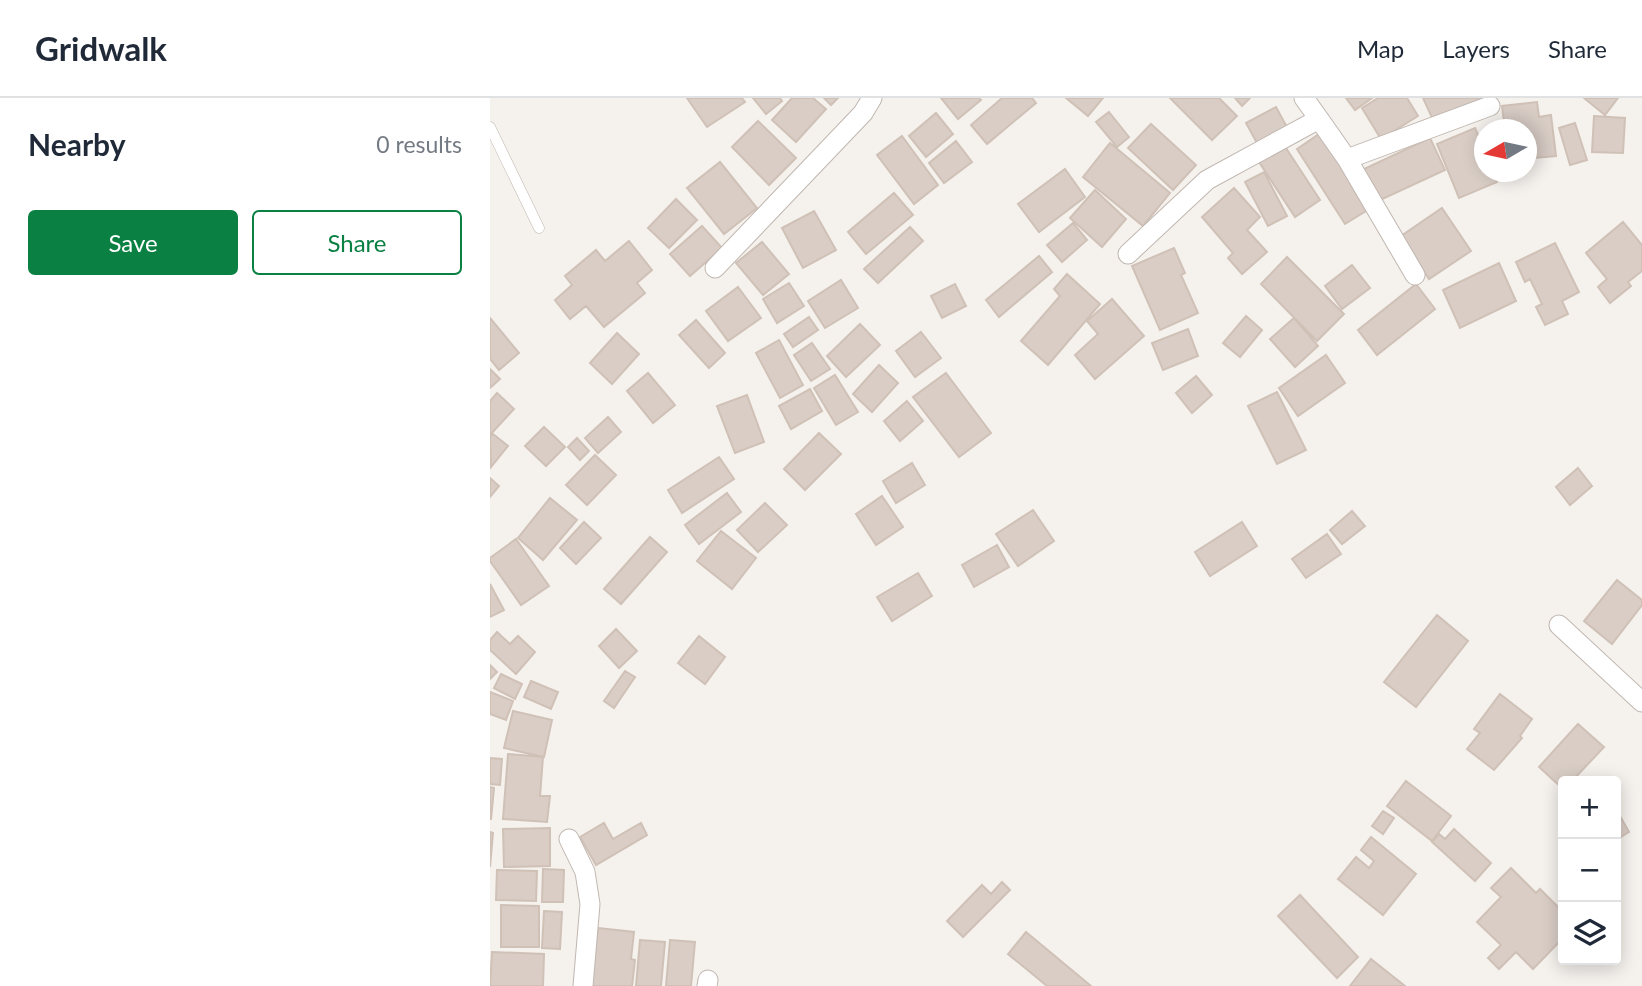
<!DOCTYPE html>
<html lang="en">
<head>
<meta charset="utf-8">
<style>
  body { margin:0; font-family:Lato,sans-serif; background:#f6f6f7; color:#1f2937 }
  .controls { position:absolute; right:21px; bottom:21px; display:grid; overflow:hidden; border-radius:7px; box-shadow:0 4px 18px #0003 }
  .controls button { width:63px; height:63px; display:grid; place-items:center; padding:0; border:0; border-bottom:2px solid #e0e1e3; background:#fff; color:#1f2937; font:35px sans-serif }
  .compass { position:absolute; left:984px; top:21px; width:63px; height:63px; border-radius:50%; background:#fff; box-shadow:0 4px 18px #0003; rotate:261deg }
  .list { margin:0; padding:0; list-style:none }
  h2 { display:flex; justify-content:space-between; align-items:center; height:91px; margin:0; padding:0 28px; font-size:30px }
  h2 small { font-size:23px; font-weight:400; color:#747a83 }
  .actions { display:flex; gap:14px; padding:21px 28px }
  .actions a { flex:1; padding:16px 0; border:2px solid #0b8043; border-radius:7px; text-align:center; font-size:24px; color:#0b8043 }
  .actions .main { background:#0b8043; color:#fff }
  .icon { flex:none; width:38px; height:38px; fill:none; stroke:currentColor; stroke-width:2; stroke-linecap:round; stroke-linejoin:round }
  .map { position:relative; flex:none; width:1152px; height:888px; overflow:hidden }
  header { display:flex; align-items:center; gap:42px; box-sizing:border-box; height:98px; padding:0 35px; background:#fff; border-bottom:2px solid #e0e1e3 }
  header strong { font-size:33px }
  nav { display:flex; gap:38px; margin-inline-start:auto; font-size:24px }
  main { display:flex }
  aside { flex:1; background:#fff }
  .map>svg:first-child { display:block }
  .building { fill:#d9cdc6; stroke:#d0c1b7; stroke-width:2 }
  .lines { fill:none; stroke-linecap:round; stroke-linejoin:round }
  .lane-casing { stroke:#c0b7b0; stroke-width:11 }
  .street-casing { stroke:#c0b7b0; stroke-width:21 }
  .lane { stroke:#fff; stroke-width:10 }
  .street { stroke:#fff; stroke-width:19 }
</style>
</head>
<body>
<header>
<strong>Gridwalk</strong>
<nav><a>Map</a><a>Layers</a><a>Share</a></nav>
</header>
<main>
<aside>
<h2>Nearby<small>0 results</small></h2>
<ul class="list">
</ul>
<div class="actions"><a class="main">Save</a><a>Share</a></div>
</aside>
<div class="map">
<svg width="1152" height="888" viewBox="0 0 1152 888">
  <rect width="100%" height="100%" fill="#f5f1ed"/>
  <path class="building" d="M197,0H252L255,4L217,29Z
    M263,0H290L292,3L276,16Z
    M302,0H323L336,11L306,44L282,22Z
    M334,0H348L341,7Z
    M451,0H489L491,2L468,21Z
    M512,0H542L546,5L497,46L481,27Z
    M576,0H613L598,18Z
    M680,0H729L747,18L722,42Z
    M745,0H760L752,8Z
    M856,0H882L865,12Z
    M888,0H917L928,18L891,41L872,10Z
    M933,0H993L944,24Z
    M1094,0H1128L1115,17Z
    M1047,4L1049,19L1061,17L1066,58L1044,60L1043,54L1036,55V32H1015L1012,8Z
    M786,9L798,31L768,47L756,25Z
    M619,14L639,39L627,49L606,24Z
    M446,15L463,36L436,59L419,38Z
    M1104,18L1135,20L1133,55L1102,54Z
    M268,23L306,60L279,87L242,49Z
    M1085,25L1097,62L1080,67L1069,30Z
    M661,26L706,67L683,92L638,50Z
    M985,30L995,53V74H1003L1007,84L969,100L947,46Z
    M832,34L881,110L855,126L807,51Z
    M412,38L448,87L424,106L387,57Z
    M940,40L955,72L886,104L872,72Z
    M466,43L482,64L454,85L439,65Z
    M620,45L680,95L653,128L593,79Z
    M794,47L830,102L805,119L769,64Z
    M230,64L267,110L234,136L197,90Z
    M575,71L595,99L549,134L528,106Z
    M774,74L797,118L778,128L755,84Z
    M744,90L770,119L757,132L777,154L752,176L738,160L743,155L712,119Z
    M605,92L636,121L612,149L580,120Z
    M404,95L423,117L376,156L358,134Z
    M186,101L207,122L179,150L158,130Z
    M952,110L981,153L939,181L911,138Z
    M324,113L346,152L313,170L292,130Z
    M1133,124L1152,147V173L1138,184L1141,188L1120,205L1108,189L1117,181L1096,155Z
    M583,125L597,142L572,164L557,147Z
    M212,128L232,150L200,178L180,156Z
    M420,129L433,143L388,185L374,171Z
    M139,143L162,172L147,185L155,195L114,229L96,208L80,221L65,202L82,187L75,178L106,152L115,163Z
    M272,144L299,176L273,197L246,165Z
    M1065,145L1089,194L1072,203L1078,216L1055,227L1046,209L1052,206L1040,181L1035,184L1026,164Z
    M684,150L695,175L691,177L708,215L670,232L642,168Z
    M549,158L562,174L509,219L496,202Z
    M797,159L854,216L827,243L771,186Z
    M1009,165L1026,203L970,230L953,192Z
    M862,167L880,190L852,211L835,188Z
    M577,176L610,206L558,267L531,243L570,198L564,191Z
    M351,182L368,210L335,230L318,203Z
    M299,185L314,208L287,225L273,201Z
    M465,186L476,208L452,220L441,198Z
    M926,186L945,211L887,257L868,232Z
    M248,189L271,220L238,243L216,213Z
    M622,201L654,238L605,281L585,257L608,236L597,223Z
    M756,218L772,232L750,259L733,245Z
    M319,219L328,232L303,249L294,236Z
    M0,220L29,255L9,272L0,261Z
    M804,220L828,248L805,269L780,241Z
    M206,222L235,255L219,270L189,237Z
    M370,226L390,247L356,279L337,258Z
    M698,231L708,258L673,272L662,245Z
    M431,234L451,260L425,279L406,253Z
    M127,235L149,256L122,286L100,265Z
    M289,242L313,287L290,300L266,255Z
    M322,245L340,271L321,283L304,257Z
    M836,257L855,285L808,318L789,290Z
    M389,267L408,285L382,314L363,296Z
    M0,271L10,281L0,290Z
    M158,275L185,307L163,325L137,293Z
    M456,275L501,335L469,359L423,299Z
    M345,277L368,314L346,327L324,290Z
    M706,278L722,297L702,315L686,295Z
    M320,291L332,313L301,331L289,308Z
    M787,294L816,352L787,366L758,308Z
    M7,295L24,311L0,337V303Z
    M257,297L274,344L245,355L227,308Z
    M417,303L433,323L410,343L394,323Z
    M118,319L131,334L108,355L95,340Z
    M54,329L75,349L56,368L35,348Z
    M329,335L351,356L315,392L294,371Z
    M3,336L18,348L1,369L0,339Z
    M87,340L99,353L90,362L78,349Z
    M105,357L126,377L97,407L76,387Z
    M229,359L244,381L192,415L178,392Z
    M422,365L435,387L406,405L393,383Z
    M1088,370L1102,388L1080,407L1066,389Z
    M0,380L9,388L0,399Z
    M237,395L251,414L209,446L195,427Z
    M392,398L413,429L386,447L366,416Z
    M60,400L87,422L53,462L28,440Z
    M275,405L297,427L268,454L247,432Z
    M543,412L564,443L528,468L506,436Z
    M862,413L875,428L852,446L840,432Z
    M94,424L111,440L86,466L70,450Z
    M752,424L767,448L720,478L705,454Z
    M231,433L266,460L242,491L207,463Z
    M837,436L851,456L816,480L802,461Z
    M160,439L177,454L131,506L114,491Z
    M26,441L59,488L31,507L0,463V460Z
    M507,447L519,469L484,489L472,467Z
    M428,475L442,498L402,523L387,499Z
    M1127,482L1152,502V507L1122,546L1094,523Z
    M0,486L14,512L0,519Z
    M947,517L978,543L926,609L894,584Z
    M126,531L147,553L129,570L109,548Z
    M7,534L20,546L28,538L45,554L26,576L0,552V542Z
    M209,538L235,559L215,586L188,565Z
    M0,567L7,574L0,581Z
    M135,573L145,579L124,610L114,603Z
    M11,576L32,586L25,601L4,590Z
    M41,583L68,594L61,611L34,599Z
    M0,594L23,603L16,622L0,616Z
    M1010,596L1042,621L1030,638L1032,640L1004,672L977,651L990,635L984,631Z
    M23,613L62,622L54,659L14,650Z
    M1088,626L1114,649L1082,683H1073V691L1049,669Z
    M18,656L53,659L50,698H60L57,724L13,721Z
    M0,660L12,661L10,687L0,686Z
    M916,683L961,718L942,743L897,708Z
    M0,689L4,690L1,721H0Z
    M1126,711L1139,734L1126,742Z
    M893,713L904,720L893,736L882,728Z
    M114,725L123,741L151,725L157,737L106,767L90,739Z
    M60,730V768L14,769L13,731Z
    M964,731L1001,765L985,783L942,744L949,736L955,741Z
    M0,734L3,735L0,769Z
    M881,739L926,776L893,817L848,781L866,759L879,770L884,763L871,752Z
    M1021,770L1046,795L1050,791L1073,814V826L1069,831L1073,835V840L1043,871L1026,854L1009,871L998,860L1011,847L987,824L1011,799L1001,790Z
    M53,771L74,772L73,804H52Z
    M7,772L47,773L46,803L6,802Z
    M512,784L520,792L473,839L457,823L492,787L501,796Z
    M810,797L868,859L847,880L788,818Z
    M11,807L49,808V849H11Z
    M54,813L72,814L70,851L52,850Z
    M108,830L144,834L141,861L145,862L142,888H101Z
    M536,834L601,888H557L518,856Z
    M150,842L175,844L171,888H146Z
    M180,842L205,844L201,888H176Z
    M2,854L54,856L53,888H0Z
    M881,861L915,888H860Z"/>
  <g class="lines">
    <g class="lane-casing">
      <path id="lane" d="M0,29L49,130"/>
    </g>
    <g class="street-casing">
      <path id="street" d="M829,21L857,61L925,177
        M857,61L1000,8
        M638,156L717,82L829,21L814,0
        M225,170L373,15L382,0
        M1069,527L1152,604
        M79,741L95,774L100,806L93,888
        M217,888L218,882"/>
    </g>
    <use href="#lane" class="lane"/>
    <use href="#street" class="street"/>
  </g>
</svg>
<div class="controls">
<button>+</button>
<button>−</button>
<button><svg class="icon" aria-label="layers" viewBox="0 0 24 24"><path d="M12 4l9 5-9 5-9-5zM3 14l9 5 9-5"/></svg></button>
</div>
<svg class="compass" viewBox="-18 -18 36 36"><path d="M0-13l5 13h-10z" fill="#e53935"/><path d="M0 13l5-13h-10z" fill="#747a83"/></svg>
</div>
</main>
</body>
</html>
